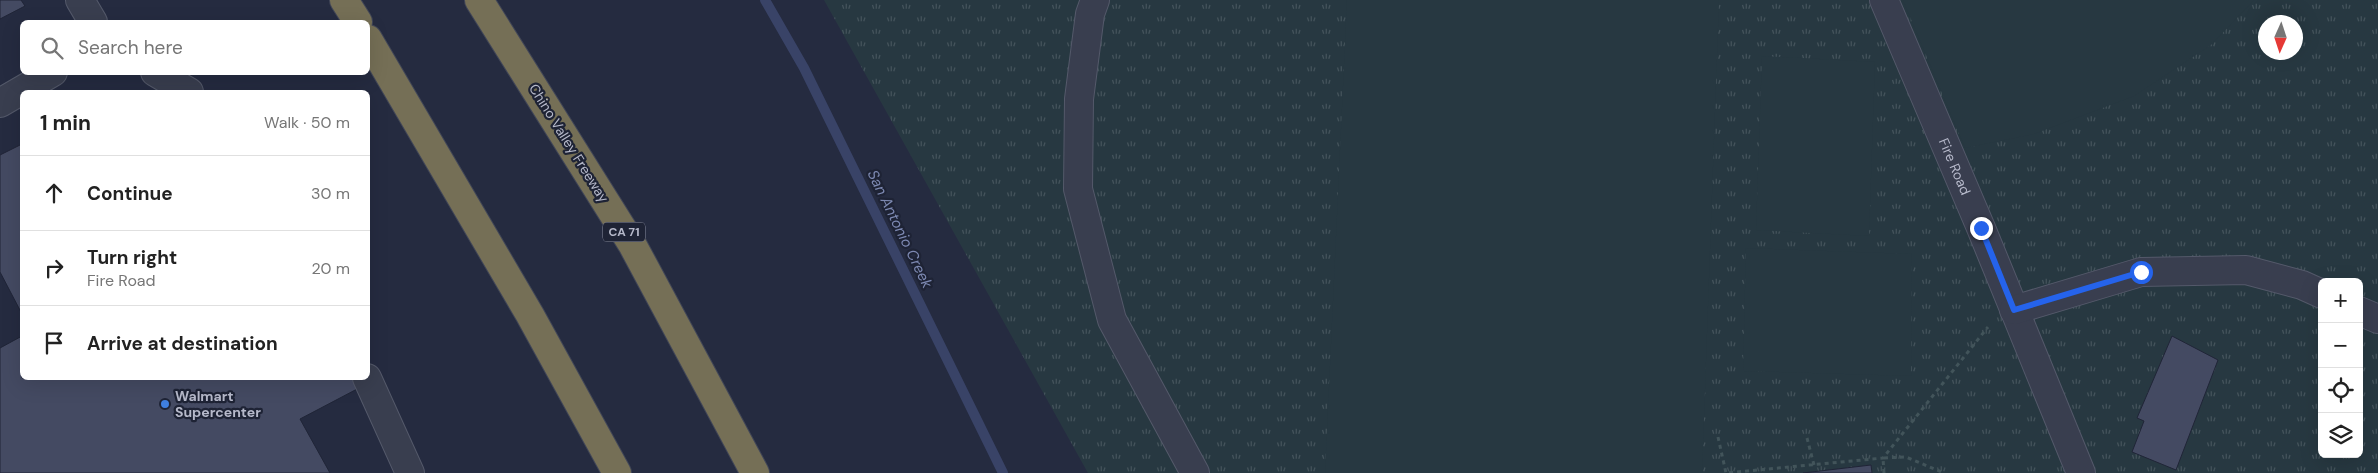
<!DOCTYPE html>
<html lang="en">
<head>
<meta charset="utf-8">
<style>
  body { margin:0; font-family:"DM Sans",sans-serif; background:#f6f6f6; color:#222 }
  .controls { position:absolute; right:15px; bottom:15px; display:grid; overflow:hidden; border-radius:8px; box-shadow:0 5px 20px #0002 }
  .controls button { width:45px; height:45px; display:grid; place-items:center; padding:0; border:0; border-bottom:1px solid #e0e0e0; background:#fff; color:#222; font:25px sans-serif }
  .compass { position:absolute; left:2258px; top:15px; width:45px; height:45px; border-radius:50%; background:#fff; box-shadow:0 5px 20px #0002; rotate:183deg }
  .stop { position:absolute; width:15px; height:15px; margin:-11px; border:4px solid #2563eb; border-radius:50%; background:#fff }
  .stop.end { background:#2563eb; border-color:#fff; box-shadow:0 1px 5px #0008 }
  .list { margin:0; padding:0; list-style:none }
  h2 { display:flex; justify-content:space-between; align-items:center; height:65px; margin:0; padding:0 20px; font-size:21px }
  h2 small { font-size:16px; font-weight:400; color:#767676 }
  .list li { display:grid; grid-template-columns:32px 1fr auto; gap:15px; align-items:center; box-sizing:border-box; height:75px; padding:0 20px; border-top:1px solid #e0e0e0 }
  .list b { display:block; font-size:19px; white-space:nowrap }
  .list p { margin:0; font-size:16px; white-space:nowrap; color:#767676 }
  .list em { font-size:16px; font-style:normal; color:#767676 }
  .icon { flex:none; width:28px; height:28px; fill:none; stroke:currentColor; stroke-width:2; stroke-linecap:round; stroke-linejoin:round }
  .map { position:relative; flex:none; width:2378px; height:473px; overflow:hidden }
  .search { position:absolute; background:#fff; box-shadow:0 5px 20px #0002; left:20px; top:20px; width:350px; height:55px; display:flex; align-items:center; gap:12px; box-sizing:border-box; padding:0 18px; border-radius:8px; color:#767676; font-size:19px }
  .panel { position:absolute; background:#fff; box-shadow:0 5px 20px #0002; left:20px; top:90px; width:350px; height:290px; border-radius:8px }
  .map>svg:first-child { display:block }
  .grass { fill:url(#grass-tufts); fill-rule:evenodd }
  .pitch { fill:#273841 }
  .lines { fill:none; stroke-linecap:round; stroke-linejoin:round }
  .stream { stroke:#394367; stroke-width:10 }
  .building { fill:#444a62; stroke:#202537 }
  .minor-casing { stroke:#54596a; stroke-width:30 }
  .highway-casing { stroke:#414657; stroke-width:30 }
  .path { stroke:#42545a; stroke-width:3; stroke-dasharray:4 4; stroke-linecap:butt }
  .minor { stroke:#393e4f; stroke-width:28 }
  .highway { stroke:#756f56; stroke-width:28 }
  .route { stroke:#2563eb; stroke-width:6 }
  .shop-dot { fill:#3f7fe0; stroke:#1e2335; stroke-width:2 }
  .labels { text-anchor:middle; stroke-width:4.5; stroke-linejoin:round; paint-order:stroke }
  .shield { fill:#1e2335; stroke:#888c9d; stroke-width:1 }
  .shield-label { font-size:12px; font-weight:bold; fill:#b6b9ca }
  .street-label { font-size:14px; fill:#b6b9ca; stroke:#1e2335 }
  .poi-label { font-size:14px; font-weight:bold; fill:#b6b9ca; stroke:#1e2335; text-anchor:start }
  .water-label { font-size:15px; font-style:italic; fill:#7d89b2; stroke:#1e2335 }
</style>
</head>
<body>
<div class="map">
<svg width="2378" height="473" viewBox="0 0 2378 473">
  <defs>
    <pattern id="grass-tufts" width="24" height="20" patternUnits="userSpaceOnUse" patternTransform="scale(1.25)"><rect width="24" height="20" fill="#273841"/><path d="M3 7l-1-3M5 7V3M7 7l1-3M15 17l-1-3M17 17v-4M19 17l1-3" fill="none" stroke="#44535b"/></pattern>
  </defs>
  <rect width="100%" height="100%" fill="#252b40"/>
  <path class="grass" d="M824,0H2378V473H1088ZM2266,22H2296V52H2266ZM2322,282H2359V454H2322Z"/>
  <path class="pitch" d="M1347,0H1719L1702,473H1325Z
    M1903,0H2254L2211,45L2134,96L2034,134L1965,148Z
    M1762,56L1875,62L1869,236L1756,230Z
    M1746,248L1912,254L1911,376L1743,371Z"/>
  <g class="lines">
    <path class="stream" d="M765,0L804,68L1003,473"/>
  </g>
  <path class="building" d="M0,0H21L25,6L0,19Z
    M22,144V314L0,272V155Z
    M22,336V378H353L359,388L300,419L330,473H0V348Z
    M2172,336L2218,360L2176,470L2132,452L2144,421L2137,418Z
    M1871,465L1872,473H1803Z"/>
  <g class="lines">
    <g class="minor-casing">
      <g id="minor">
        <path d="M80,0L93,22"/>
        <path d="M1095,0L1090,14L1079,99L1078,189L1112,320L1195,473"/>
        <path id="s1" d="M1884,0L1981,228L2081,473"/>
        <path d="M155,72L189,92"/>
        <path d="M0,103L53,72"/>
        <path d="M2014,310L2141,272L2246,270L2302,285L2322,294"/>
        <path d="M2359,311L2378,319"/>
        <path d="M367,378L410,473"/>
      </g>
    </g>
    <g class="highway-casing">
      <path id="highway" d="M344,0L358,22
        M479,0L632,244L755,473
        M368,39L530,315L617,473"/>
    </g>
    <path class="path" d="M1718,437L1726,473L1883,458L1988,327
      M1807,438L1814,465
      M1884,473L1883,458L1906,457L1944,473"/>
    <use href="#minor" class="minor"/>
    <use href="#highway" class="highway"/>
  </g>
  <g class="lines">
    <path class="route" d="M1981,228L2014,310L2141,272"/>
  </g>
  <circle class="shop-dot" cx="165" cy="404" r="5"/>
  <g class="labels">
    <rect class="shield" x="603" y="222.5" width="42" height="19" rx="4"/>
    <g class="shield-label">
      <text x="624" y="236">CA 71</text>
    </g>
    <g class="street-label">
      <text transform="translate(569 143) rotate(58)" y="5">Chino Valley Freeway</text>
      <text dy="5" stroke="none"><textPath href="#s1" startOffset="181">Fire Road</textPath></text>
    </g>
    <g class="poi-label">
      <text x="175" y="401">Walmart<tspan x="175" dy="16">Supercenter</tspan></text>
    </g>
    <g class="water-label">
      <text transform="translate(900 229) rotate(64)" y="5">San Antonio Creek</text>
    </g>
  </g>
</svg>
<div class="controls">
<button>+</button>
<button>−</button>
<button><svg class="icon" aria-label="locate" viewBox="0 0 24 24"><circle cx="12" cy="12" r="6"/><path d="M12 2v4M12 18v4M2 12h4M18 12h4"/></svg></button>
<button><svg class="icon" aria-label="layers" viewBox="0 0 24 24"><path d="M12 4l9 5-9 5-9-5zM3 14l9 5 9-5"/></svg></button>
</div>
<svg class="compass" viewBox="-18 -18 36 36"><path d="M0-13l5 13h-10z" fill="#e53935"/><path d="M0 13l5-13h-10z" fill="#767676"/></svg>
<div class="stop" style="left:2141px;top:272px"></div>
<div class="stop end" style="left:1981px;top:228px"></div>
<div class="search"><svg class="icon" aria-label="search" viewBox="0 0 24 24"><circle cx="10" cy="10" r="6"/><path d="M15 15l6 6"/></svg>Search here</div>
<section class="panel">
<h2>1 min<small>Walk · 50 m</small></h2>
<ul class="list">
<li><svg class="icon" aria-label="ahead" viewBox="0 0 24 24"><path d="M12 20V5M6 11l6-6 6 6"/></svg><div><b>Continue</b></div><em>30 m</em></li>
<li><svg class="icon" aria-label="right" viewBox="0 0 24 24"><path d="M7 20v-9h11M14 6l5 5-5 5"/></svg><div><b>Turn right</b><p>Fire Road</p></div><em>20 m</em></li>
<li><svg class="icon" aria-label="arrive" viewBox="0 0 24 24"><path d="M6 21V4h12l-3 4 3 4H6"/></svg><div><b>Arrive at destination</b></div></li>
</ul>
</section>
</div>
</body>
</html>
